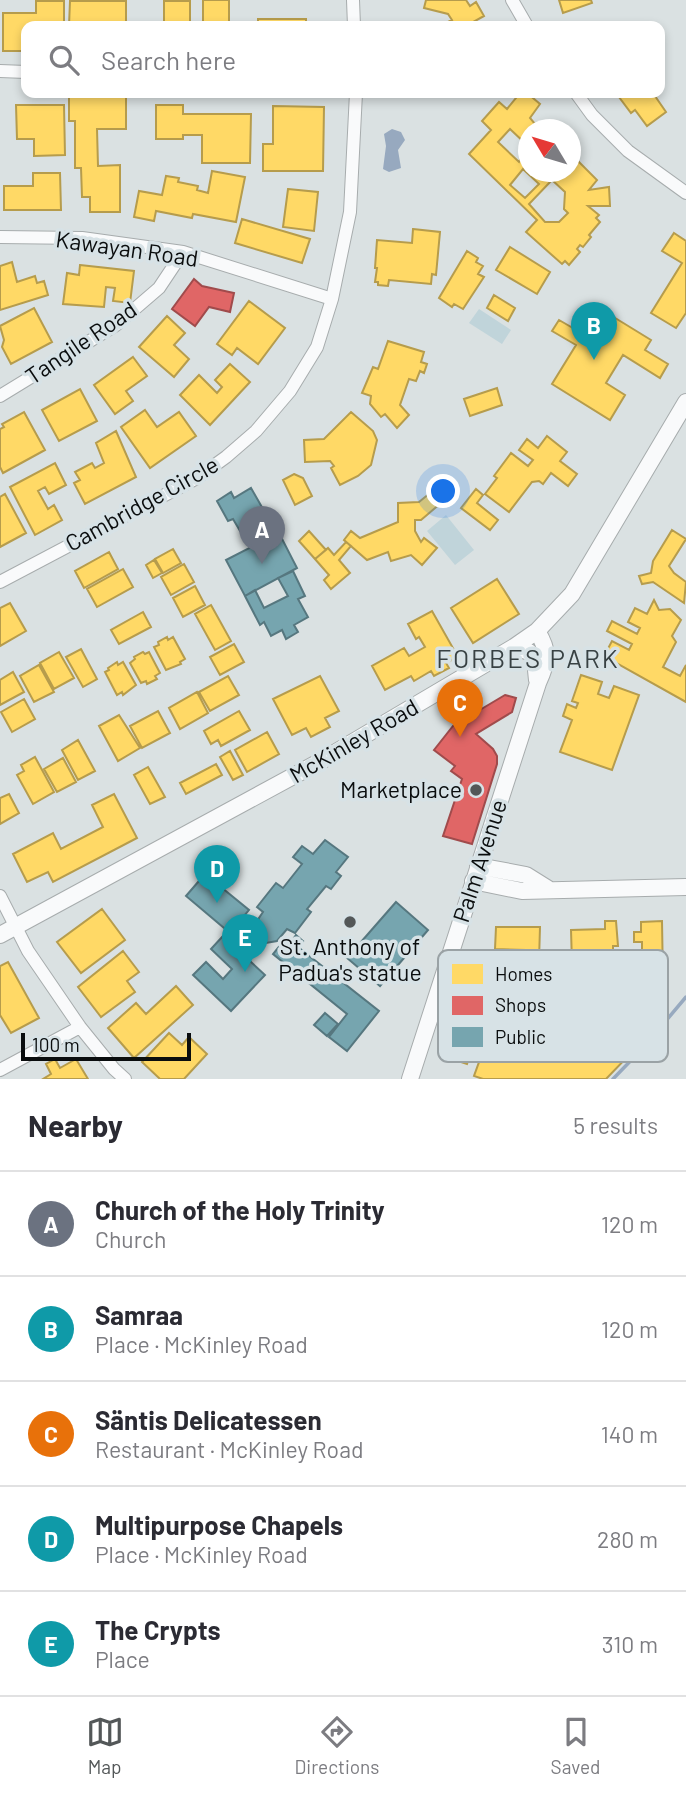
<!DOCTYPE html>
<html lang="en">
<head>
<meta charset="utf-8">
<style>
  body { margin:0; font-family:Barlow,sans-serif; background:#f2f2f3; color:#2b2b33 }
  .compass { position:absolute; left:518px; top:119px; width:63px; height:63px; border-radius:50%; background:#fff; box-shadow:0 4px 10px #0003; rotate:308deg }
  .scale { position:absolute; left:21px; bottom:18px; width:170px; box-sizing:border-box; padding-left:7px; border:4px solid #0a0d0e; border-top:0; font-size:19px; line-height:24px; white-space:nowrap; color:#0a0d0e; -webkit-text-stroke:5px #d7e2e6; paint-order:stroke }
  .you { position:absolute; left:444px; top:492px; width:24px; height:24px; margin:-18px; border:5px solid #fff; border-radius:50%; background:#1a73e8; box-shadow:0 0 0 10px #1a73e833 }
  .badge { display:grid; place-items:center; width:46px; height:46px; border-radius:50%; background:#535758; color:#fff; font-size:23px; font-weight:700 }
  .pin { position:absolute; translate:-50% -58px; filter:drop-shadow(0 2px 4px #0008) }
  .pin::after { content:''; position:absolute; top:37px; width:24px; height:21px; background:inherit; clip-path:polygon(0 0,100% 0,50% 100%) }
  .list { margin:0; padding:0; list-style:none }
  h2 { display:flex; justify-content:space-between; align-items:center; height:91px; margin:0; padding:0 28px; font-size:30px }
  h2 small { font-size:23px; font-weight:400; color:#7c7c81 }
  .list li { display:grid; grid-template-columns:46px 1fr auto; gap:21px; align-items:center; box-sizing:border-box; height:105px; padding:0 28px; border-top:2px solid #e1e1e2 }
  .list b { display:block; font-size:26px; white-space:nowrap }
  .list p { margin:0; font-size:23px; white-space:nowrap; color:#7c7c81 }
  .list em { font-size:23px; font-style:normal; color:#7c7c81 }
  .icon { flex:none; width:38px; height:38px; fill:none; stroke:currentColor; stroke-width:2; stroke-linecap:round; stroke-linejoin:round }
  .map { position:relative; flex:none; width:686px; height:1079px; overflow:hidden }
  .search { position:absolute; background:#fff; box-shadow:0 4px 10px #0003; left:21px; right:21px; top:21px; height:77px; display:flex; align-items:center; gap:18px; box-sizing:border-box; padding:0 24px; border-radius:14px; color:#7c7c81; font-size:26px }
  .sheet { height:616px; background:#fff }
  nav { display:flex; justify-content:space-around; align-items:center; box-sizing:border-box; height:98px; border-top:2px solid #e1e1e2; background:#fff; font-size:19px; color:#7c7c81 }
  nav a { display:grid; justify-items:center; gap:4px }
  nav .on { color:#535758 }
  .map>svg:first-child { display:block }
  .green { fill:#c0d4da }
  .water { fill:#97a9bf }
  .homes { fill:#ffd966; stroke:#b69c4c; stroke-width:2; fill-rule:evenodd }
  .shops { fill:#e06666; stroke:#a04b4c; stroke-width:2 }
  .public { fill:#76a5af; stroke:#56777f; stroke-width:2 }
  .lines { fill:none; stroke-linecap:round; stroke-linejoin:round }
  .stream { stroke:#97a9bf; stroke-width:3.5 }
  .street-casing { stroke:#a7acad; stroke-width:14 }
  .secondary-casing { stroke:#a7acad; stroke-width:18 }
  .street { stroke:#f9fafb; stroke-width:12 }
  .secondary { stroke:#f9fafb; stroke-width:16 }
  .poi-dot { fill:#535758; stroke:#d7e2e6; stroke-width:2.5 }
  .labels { text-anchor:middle; stroke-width:7; stroke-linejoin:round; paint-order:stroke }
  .street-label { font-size:23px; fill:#0a0d0e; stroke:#d7e2e6 }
  .poi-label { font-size:23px; fill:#0a0d0e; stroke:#d7e2e6; text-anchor:end }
  .quarter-label { font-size:26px; letter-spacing:2px; fill:#384143; stroke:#d7e2e6 }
  .key { fill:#d7e2e6; stroke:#9aa2a5; stroke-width:2 }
  .key-label { font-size:19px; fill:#0a0d0e }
</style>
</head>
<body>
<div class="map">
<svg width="686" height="1079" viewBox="0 0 686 1079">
  <rect width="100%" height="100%" fill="#dae1e2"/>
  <path class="green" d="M479,309L511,330L502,344L469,323Z
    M446,515L474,550L455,565L427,531Z"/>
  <path class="water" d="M392,129L401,132L405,140L398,150L401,168L389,172L383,169L386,146L384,134Z"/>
  <path class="homes" d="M203,0H229V24H203Z
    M426,0H466L470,6L476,2L484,16L473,22L476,26H440L452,20L448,14L424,8Z
    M559,0H591L592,3L563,13Z
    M36,1H64V26H26V51H3V13H36Z
    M70,1H126V26H69Z
    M164,1H190V26H132V22H164Z
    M258,19H306V26H258Z
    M520,93H527L540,104L530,118L540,130H528V172H570V153L597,180L589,190L609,187L610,206H588L599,215L596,218L600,222L589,235L591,237L583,247L580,245L577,249L580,252L569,265L565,261L562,264L526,232L537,220L469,154L491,130L482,121L499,102L507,109ZM510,129L528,146L519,162L498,142ZM523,169L539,184L525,198L510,185ZM552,180L565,192L564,209L568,213L559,222H545L529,204Z
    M616,93H657L655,96L666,112L647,126L635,110L631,113Z
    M126,96V129H97L98,166L120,165V212H90V197H82L81,168H75V121H69V97Z
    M16,105H64L65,155L34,156V139H17Z
    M156,105H183V114H251L250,163H202V135H183V139H156Z
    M273,106L324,107L323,171H263V144H273Z
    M212,171L245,177L236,222L193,214L192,218L156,211L154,221L134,217L139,191L162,195L166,176L179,178L178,182L198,186L197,190L208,193Z
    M33,173H60L61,210H4V186H33Z
    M288,189L318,192L314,231L283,227Z
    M242,219L310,239L302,263L235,243Z
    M413,229L440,232L436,275L432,274L431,284L389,280L388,286L378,285V282H375L377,268H375L377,240L412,243Z
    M674,233L686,241V313L676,328L651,313L682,263L662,251Z
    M510,247L550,272L537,294L496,270Z
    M467,251L478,258L476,262L483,266L478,274L484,277L463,309L454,304L452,307L439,298Z
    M12,262L17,282L35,276L37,283L44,281L48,295L0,310V266Z
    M80,265L134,271L130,303L113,301L115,288L106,287L104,307L63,304L67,273L79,275Z
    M494,295L515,308L508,321L487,308Z
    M249,301L285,328L258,364L237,348L232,355L217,344Z
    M594,305L651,340L645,350L668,364L660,378L623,355L606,383L625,395L610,420L552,384L576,345L552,331L559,320L578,331Z
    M34,308L52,342L11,364L2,347L4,340L0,326Z
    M167,316L185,333L174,345L189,359L174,377L139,347Z
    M388,341L424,352L421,362L427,364L424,373L420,371L416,381L409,379L400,405L409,415L397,428L385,414L381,417L370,404L371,396L362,393L373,367L378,369Z
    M133,357L147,376L126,391L133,401L115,414L94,385Z
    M230,364L250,382L210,425L180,395L199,375L217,393L222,387L215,380Z
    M497,388L502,405L470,416L464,399Z
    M80,389L97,421L59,441L42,410Z
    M145,410L157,427L179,412L196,436L150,468L121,427Z
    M24,412L45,450L3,473L0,467V429L4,427L2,424Z
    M351,412L373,431L377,440L371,465L358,476L340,485L331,468L334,466L330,461L305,462L304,440L324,439Z
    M116,431L136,477L85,504L74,483L80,480L75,472L92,463L95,468L104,463L96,443Z
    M547,436L567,452L560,461L577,474L568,486L551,473L543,484L539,481L532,482L509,512L485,494L497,478L494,476L511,453L528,466L533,460L519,450L527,439L538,448Z
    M55,463L66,485L49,494L45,487L38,491L48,509L54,505L62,520L35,535L10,487Z
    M294,474L303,478L312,496L295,505L283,480Z
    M476,489L483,495L477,503L498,520L490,530L461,508Z
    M430,493L441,503L421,520H415V531L421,542L424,538L437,548L422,565L411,555L391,561L388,552L367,560L344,540L351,531L360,538L398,522V503L419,502Z
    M5,494L26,533L0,547V497Z
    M672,530L686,539L669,566L674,573L686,582L684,603L653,582L642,584L639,576L651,573L653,561Z
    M309,531L326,550L315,559L299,541Z
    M346,542L351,546L339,560L350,573L331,589L324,580L329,575L315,559L328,548L334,555Z
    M173,549L181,563L163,573L155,559Z
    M109,552L118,569L84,588L75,571Z
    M154,560L162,573L153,578L146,565Z
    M184,564L194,582L171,595L161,577Z
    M123,569L133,587L97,607L87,589Z
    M497,579L519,614L473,643L451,608Z
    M195,586L205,605L183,617L173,598Z
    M654,600L659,610L670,609L681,620L672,636L676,642L663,667L680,676L686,665V702L604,656L612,641L629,650L632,644L607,631L612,621L637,634L640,628L628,622L635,608L647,614Z
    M10,603L26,631L0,646V608Z
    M211,605L231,641L215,650L195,614Z
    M432,611L458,657L446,663L449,668L434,676L431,671L414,681L411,676L385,690L372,666L404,648L409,656L425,647L419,637L416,639L408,624Z
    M143,612L151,627L119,644L111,630Z
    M167,637L168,640L173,637L185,659L180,662L181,664L166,670L154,647L159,645L158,642Z
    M234,644L244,662L220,675L210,657Z
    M81,649L97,679L83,687L66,657Z
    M59,652L74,678L54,689L40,663Z
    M143,652L145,654L149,652L160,673L155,676L157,679L147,684L146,681L141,683L130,663L135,659L134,657Z
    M117,662L118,665L123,662L136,685L123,695L122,692L117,695L105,672L109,670L108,668Z
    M39,665L54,692L34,702L20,676Z
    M13,672L24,692L0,705V680Z
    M581,675L602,682L598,694L609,698L614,686L639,695L612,770L560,752L572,720L563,716L567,704L576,708L578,703L572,701Z
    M228,676L239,695L210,711L199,692Z
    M320,676L339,711L325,718L330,727L311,737L306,728L292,735L273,699Z
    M197,692L208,713L180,729L169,708Z
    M24,699L35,719L12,732L1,712Z
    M158,711L170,733L142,748L130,726Z
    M239,711L250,730L221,746L218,740L211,744L204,731Z
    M119,715L140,748L118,761L99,726Z
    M267,732L279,754L247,772L235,750Z
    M78,740L95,771L78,780L62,750Z
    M230,751L243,775L233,780L220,757Z
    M35,757L54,792L33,804L17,775L24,771L21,765Z
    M63,758L76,782L57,792L44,769Z
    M216,764L222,775L186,794L180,783Z
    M148,767L165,797L150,804L134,775Z
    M9,794L19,813L0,824V798Z
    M114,794L137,838L53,882L48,872L27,882L13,854L53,833L61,849L103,827L92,805Z
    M102,909L125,940L81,973L57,942Z
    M605,921H616L618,946H613V959H605V965L583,966V963H572L571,930L605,929Z
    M662,921L663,981L643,982V978H634V963L642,962V942H634V932H641V922Z
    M496,927H540L539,961H524L525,950L495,949Z
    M123,951L139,972L127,981L135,992L101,1017L78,987Z
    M8,962L39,1018L11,1033L0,1015V966Z
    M176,986L193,1005L134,1058L108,1028L136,1003L146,1014Z
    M462,1000L485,1008L467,1064L443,1056Z
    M499,1007L634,1050L606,1079H483L474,1076Z
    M169,1033L182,1045L189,1037L207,1054L184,1079H160L142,1062Z
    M55,1059L60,1068L76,1059L88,1079H43L51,1074L46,1064Z"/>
  <path class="shops" d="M194,279L202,286L234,293L230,312L209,307L195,326L172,309Z
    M505,695L516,698L512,712L476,734L493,749L497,756V764L472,844L443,836L462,779L451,771L455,766L434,750L453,726Z"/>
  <path class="public" d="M251,488L267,516L240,531L233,519L228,521L217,501L231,492L234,498Z
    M279,533L297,568L245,596L226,560Z
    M293,571L305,596L298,599L308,617L294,625L298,632L286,639L282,630L271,636L264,622L260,625L245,596L255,590L264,608L288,596L278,578Z
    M325,840L348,857L336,872L341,876L331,889L326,886L307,909L311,912L295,933L287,929L277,941L266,943L255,933L259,918L263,912L257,907L276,883L283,888L302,864L293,857L302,846L313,854Z
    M205,874L249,910L230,933L186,896Z
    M396,902L428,930L380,986L347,958Z
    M296,935L303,941L298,947L379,1011L347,1051L329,1037L347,1014L273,954L286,938L291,942Z
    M223,936L265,975L231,1011L193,975L206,962L223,979L232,969L211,949Z
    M325,1013L338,1024L327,1036L314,1025Z"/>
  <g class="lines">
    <path class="stream" d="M613,1079L643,1048L686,997"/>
    <g class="street-casing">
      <path id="street" d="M353,0L354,26
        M512,0L527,26
        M0,71L26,72
        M576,93L592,115L628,151L686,193
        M0,237L82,238L183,252L332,299
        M0,396L116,325L159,288L183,252
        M0,582L197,478L226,457L256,431L290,391L317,347L332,299L350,212L356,93
        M0,896L28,951L80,1027L114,1069L125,1079
        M0,1070L80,1027"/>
    </g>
    <g class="secondary-casing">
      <path id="secondary" d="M514,647L529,652L535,660L537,680
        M478,866L526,875L550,890
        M473,881L522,891L686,887
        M0,935L321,761L514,647L537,631L572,594L686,402
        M410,1079L538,683C548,661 550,652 537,631"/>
    </g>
    <use href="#street" class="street"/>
    <use href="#secondary" class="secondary"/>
  </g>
  <g class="poi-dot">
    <circle cx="476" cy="790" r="7"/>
    <circle cx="350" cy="922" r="7"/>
  </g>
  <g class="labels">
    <g class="street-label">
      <text transform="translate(127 249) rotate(8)" y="8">Kawayan Road</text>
      <text transform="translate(81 343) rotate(-34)" y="8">Tangile Road</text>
      <text transform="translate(142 504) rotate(-29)" y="8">Cambridge Circle</text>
      <text transform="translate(354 741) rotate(-30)" y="8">McKinley Road</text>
      <text transform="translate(480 861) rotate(-72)" y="8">Palm Avenue</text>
    </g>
    <g class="poi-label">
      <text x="462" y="798">Marketplace</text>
      <text x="350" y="955" text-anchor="middle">St. Anthony of<tspan x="350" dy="26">Padua's statue</tspan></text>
    </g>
    <g class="quarter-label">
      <text x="528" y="668">FORBES PARK</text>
    </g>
  </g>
  <rect x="438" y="950" width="230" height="112" rx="10" class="key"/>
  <rect x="452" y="964" width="31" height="20" fill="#ffd966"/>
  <rect x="452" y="996" width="31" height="19" fill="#e06666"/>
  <rect x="452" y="1027" width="31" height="20" fill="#76a5af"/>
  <g class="key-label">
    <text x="495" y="981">Homes</text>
    <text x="495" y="1012">Shops</text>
    <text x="495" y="1044">Public</text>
  </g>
</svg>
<svg class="compass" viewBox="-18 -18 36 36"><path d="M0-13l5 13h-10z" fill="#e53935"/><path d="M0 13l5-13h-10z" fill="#7c7c81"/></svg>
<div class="scale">100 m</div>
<div class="you"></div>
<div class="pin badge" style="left:262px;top:564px;background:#6b7280">A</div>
<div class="pin badge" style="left:594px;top:360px;background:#0f9aa8">B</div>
<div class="pin badge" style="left:460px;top:737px;background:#e8710a">C</div>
<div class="pin badge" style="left:217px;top:903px;background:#0f9aa8">D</div>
<div class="pin badge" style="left:245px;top:972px;background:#0f9aa8">E</div>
<div class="search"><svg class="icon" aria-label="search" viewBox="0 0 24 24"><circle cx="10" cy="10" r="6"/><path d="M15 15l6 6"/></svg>Search here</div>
</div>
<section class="sheet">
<h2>Nearby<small>5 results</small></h2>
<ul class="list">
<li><span class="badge" style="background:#6b7280">A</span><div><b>Church of the Holy Trinity</b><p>Church</p></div><em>120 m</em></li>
<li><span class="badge" style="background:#0f9aa8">B</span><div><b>Samraa</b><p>Place · McKinley Road</p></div><em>120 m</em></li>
<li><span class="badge" style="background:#e8710a">C</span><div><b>Säntis Delicatessen</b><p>Restaurant · McKinley Road</p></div><em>140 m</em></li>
<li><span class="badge" style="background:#0f9aa8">D</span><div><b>Multipurpose Chapels</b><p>Place · McKinley Road</p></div><em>280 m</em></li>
<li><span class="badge" style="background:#0f9aa8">E</span><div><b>The Crypts</b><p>Place</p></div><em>310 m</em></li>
</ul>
</section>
<nav>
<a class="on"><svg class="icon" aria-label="map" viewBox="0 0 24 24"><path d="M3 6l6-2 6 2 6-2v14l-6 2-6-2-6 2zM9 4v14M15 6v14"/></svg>Map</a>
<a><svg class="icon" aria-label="directions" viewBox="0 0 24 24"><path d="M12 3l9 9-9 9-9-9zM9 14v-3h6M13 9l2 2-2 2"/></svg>Directions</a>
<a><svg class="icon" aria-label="saved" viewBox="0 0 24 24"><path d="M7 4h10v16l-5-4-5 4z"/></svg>Saved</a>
</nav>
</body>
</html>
